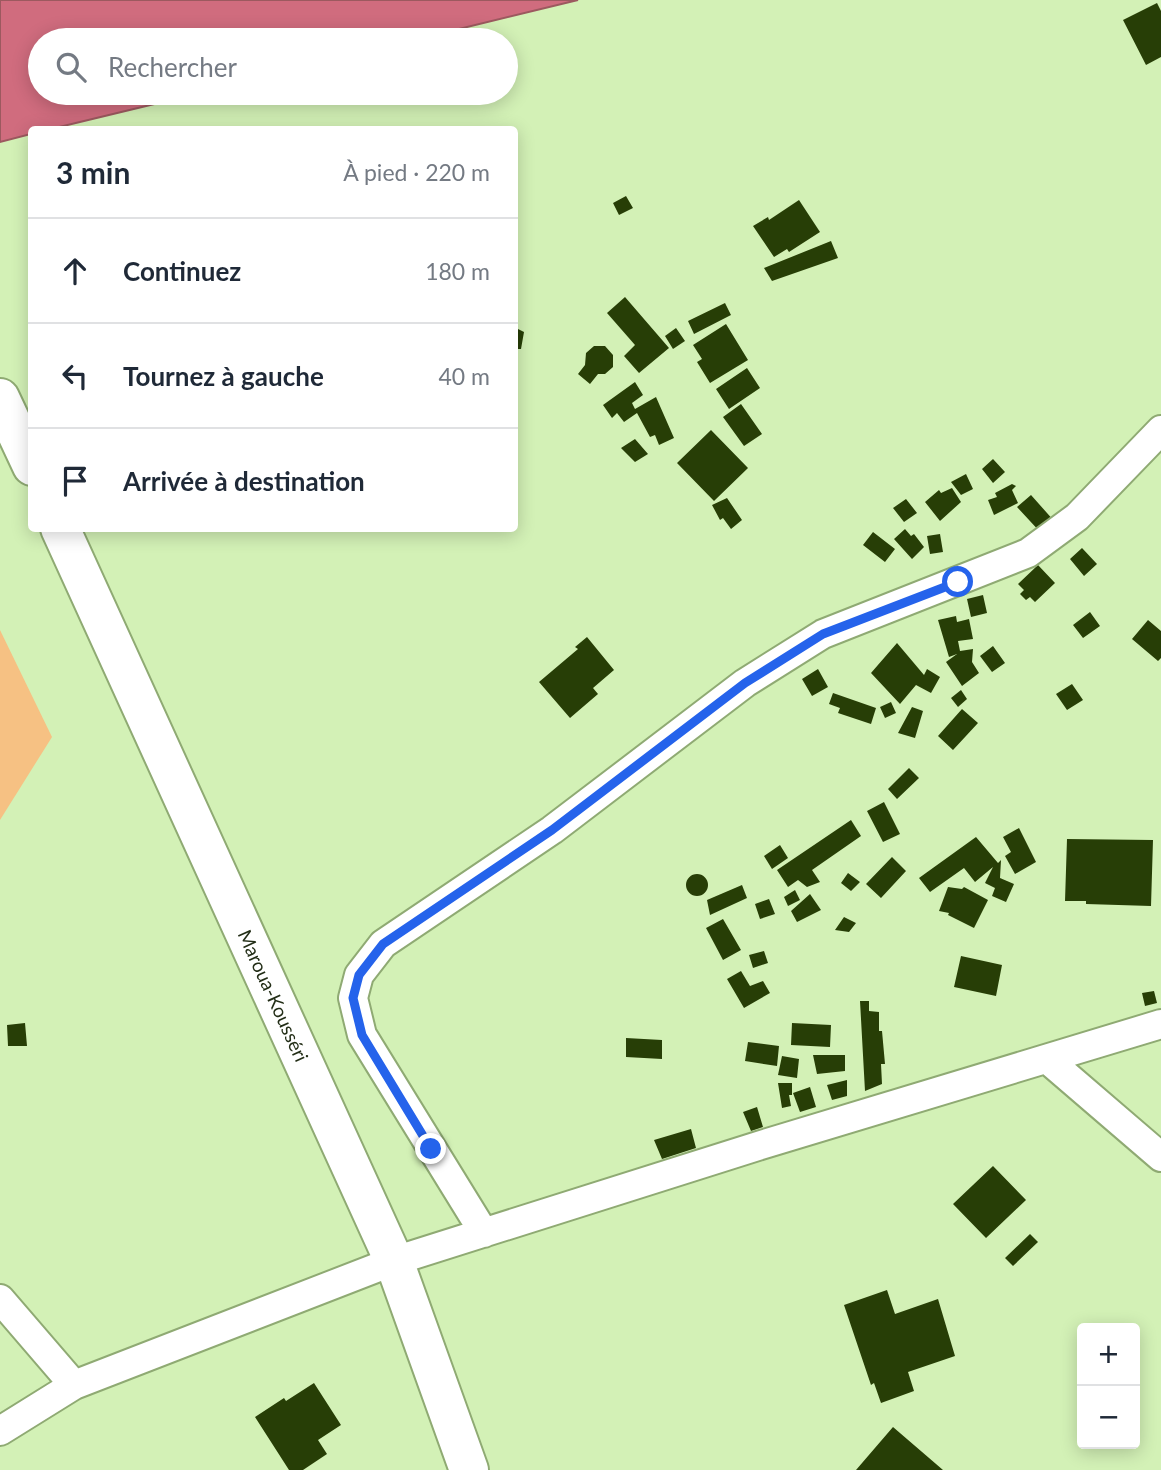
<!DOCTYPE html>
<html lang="fr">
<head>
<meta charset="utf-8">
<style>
  body { margin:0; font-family:Lato,sans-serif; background:#f6f6f7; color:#1f2937 }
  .controls { position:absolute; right:21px; bottom:21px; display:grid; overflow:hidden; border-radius:7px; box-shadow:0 4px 18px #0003 }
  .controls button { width:63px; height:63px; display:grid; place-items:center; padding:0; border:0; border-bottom:2px solid #e0e1e3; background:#fff; color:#1f2937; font:35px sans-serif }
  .stop { position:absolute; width:21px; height:21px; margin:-16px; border:5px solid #2563eb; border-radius:50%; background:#fff }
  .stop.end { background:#2563eb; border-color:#fff; box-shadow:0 2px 7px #0008 }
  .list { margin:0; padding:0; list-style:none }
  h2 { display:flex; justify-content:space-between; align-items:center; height:91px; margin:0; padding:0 28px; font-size:30px }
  h2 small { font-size:23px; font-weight:400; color:#747a83 }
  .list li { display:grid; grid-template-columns:46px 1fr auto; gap:21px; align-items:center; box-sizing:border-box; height:105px; padding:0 28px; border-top:2px solid #e0e1e3 }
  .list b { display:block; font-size:26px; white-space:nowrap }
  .list em { font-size:23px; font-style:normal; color:#747a83 }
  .icon { flex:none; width:38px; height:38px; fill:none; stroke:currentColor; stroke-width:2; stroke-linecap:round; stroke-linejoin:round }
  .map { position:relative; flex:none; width:1161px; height:1470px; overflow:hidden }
  .search { position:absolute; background:#fff; box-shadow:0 4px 18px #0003; left:28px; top:28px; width:490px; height:77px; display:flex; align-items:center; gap:18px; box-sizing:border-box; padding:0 24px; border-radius:38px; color:#747a83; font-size:26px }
  .panel { position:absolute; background:#fff; box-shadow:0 4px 18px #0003; left:28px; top:126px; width:490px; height:406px; border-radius:7px }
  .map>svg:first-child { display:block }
  .green { fill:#f6c183 }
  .water { fill:#d06c7e; stroke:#9c595f; stroke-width:2 }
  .building { fill:#273e06 }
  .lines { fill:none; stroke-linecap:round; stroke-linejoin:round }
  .street-casing { stroke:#8faa73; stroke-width:32 }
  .highway-casing { stroke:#8faa73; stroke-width:42 }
  .street { stroke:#fff; stroke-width:28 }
  .highway { stroke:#fff; stroke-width:38 }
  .route { stroke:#2563eb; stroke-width:9 }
  .labels { text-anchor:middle; stroke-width:7; stroke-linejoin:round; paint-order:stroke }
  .street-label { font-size:19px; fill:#232e17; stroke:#fff }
</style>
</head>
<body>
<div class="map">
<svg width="1161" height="1470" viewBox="0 0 1161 1470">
  <rect width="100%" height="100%" fill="#d3f1b6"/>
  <path class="green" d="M0,630L52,737L0,820Z"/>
  <path class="water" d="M0,0H578L414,40H40V93H200L51,129L32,130L31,134L0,142Z"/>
  <path class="building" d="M1157,3L1161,11V57L1146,65L1123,20Z
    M626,196L633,208L619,215L613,203Z
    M799,200L820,232L789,252L787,249L774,257L753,226L768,217L769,220Z
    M831,241L838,258L772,281L764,268Z
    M625,297L669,348L639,373L624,356L635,345L607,313Z
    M725,303L731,315L694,334L688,321Z
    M726,324L748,360L710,383L697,362L702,359L693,345Z
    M516,328L524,332L521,349H514Z
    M676,328L685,341L673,349L665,336Z
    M594,346H605L613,355V367L605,374H598L590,384L578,374L585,365L586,353Z
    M747,368L760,388L729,409L716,389Z
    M635,382L643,395L632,403L635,409L656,397L674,438L659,445L655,435L650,437L637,413L624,422L617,413L612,418L603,405Z
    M741,404L762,434L744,446L723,417Z
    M711,430L748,468L714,501L677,463Z
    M635,439L648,454L635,462L621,448Z
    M993,459L1005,472L993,483L982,469Z
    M966,474L973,489L961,495L951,482Z
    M1012,484L1016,486L1012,490L1018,503L994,515L988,500L997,497L995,493Z
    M952,488L961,502L940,521L925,502L939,490L941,493Z
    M1031,495L1055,522L1042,534L1017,507Z
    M727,498L742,520L731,529L723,518L720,520L712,505Z
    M906,499L917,513L904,522L893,508Z
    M905,529L911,536L914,534L924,547L912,559L894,539Z
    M873,532L895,549L885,562L863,545Z
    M940,534L943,552L930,554L927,536Z
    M1082,548L1097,564L1084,576L1070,559Z
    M1038,565L1055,583L1035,602L1030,597L1026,600L1020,594L1024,590L1018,584Z
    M983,595L987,613L971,617L967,599Z
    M1090,612L1100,626L1083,638L1073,625Z
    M956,616L957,622L969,619L973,639L958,641L960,651L973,649L972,662L979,673L962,686L946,662L957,654L949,657L938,620Z
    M1148,620L1161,631V658L1158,661L1132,639Z
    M587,637L614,670L593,688L598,694L570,718L539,682L578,649L575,647Z
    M897,643L924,675L927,669L940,677L931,693L916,685L900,704L871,673Z
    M993,646L1005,663L992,672L980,656Z
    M818,669L828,687L812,696L802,679Z
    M1072,684L1083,700L1067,710L1056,694Z
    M961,690L967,699L958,707L951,698Z
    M833,693L876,708L871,724L838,713L840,708L829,704Z
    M891,702L896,713L885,718L880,707Z
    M912,707L923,711L915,738L898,733Z
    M962,709L978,723L953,750L938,736Z
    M909,768L919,778L897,799L888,789Z
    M884,802L900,834L883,842L867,811Z
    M851,820L861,836L812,870L820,882L807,887L798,880L788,887L777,870Z
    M1019,828L1036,862L1015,874L1005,856L1011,852L1003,837Z
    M976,837L998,863L1001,860L1000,878L1014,884L1006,902L992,896L995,888L985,883L993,867L975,882L964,868L930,892L919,878Z
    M1067,839L1153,840L1151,906L1086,904V901H1065Z
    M780,845L788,858L772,869L764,856Z
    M892,857L906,871L881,898L866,884Z
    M848,873L860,882L851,891L841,883Z
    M686 885a11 11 0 1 1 22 0a11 11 0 1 1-22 0Z
    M742,885L747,898L710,915L707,900Z
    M948,887L962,889L964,887L988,900L974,928L948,915L949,913L939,911Z
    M795,890L800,900L788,906L784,897Z
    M810,894L821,910L797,922L791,911Z
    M769,899L775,914L760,919L755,904Z
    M844,917L856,923L849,932L835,930Z
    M723,919L741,950L723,960L706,928Z
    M764,951L768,963L753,968L749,955Z
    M961,956L1002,965L996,996L954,987Z
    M741,971L750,986L763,981L770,993L744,1008L727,979Z
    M1154,991L1157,1003L1145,1006L1142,993Z
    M860,1001H869V1011L879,1012V1031H882L885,1064H881L882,1084L865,1091Z
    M25,1023L27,1046H8L7,1025Z
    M792,1023L831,1025L830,1047L791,1045Z
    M626,1038L662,1040V1059L626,1057Z
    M748,1042L779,1046L777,1066L745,1061Z
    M813,1055H845V1071L817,1074Z
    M782,1056L799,1059L797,1078L778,1075Z
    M847,1080V1096L832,1100L827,1085Z
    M778,1083H792V1095H789L791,1106L782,1108Z
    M810,1087L816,1107L800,1112L793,1093Z
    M757,1107L763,1127L751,1131L743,1112Z
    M691,1129L696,1148L662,1159L654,1140Z
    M993,1166L1026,1200L986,1238L953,1204Z
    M1030,1234L1038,1242L1013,1266L1005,1258Z
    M887,1290L895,1314L938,1299L955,1356L908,1372L914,1391L881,1403L874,1383L871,1385L844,1305Z
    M314,1383L341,1425L318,1440L327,1454L303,1470H289L255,1417L284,1398L286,1401Z
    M893,1427L943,1470H856Z"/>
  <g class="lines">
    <g class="street-casing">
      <path id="street" d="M1047,1059L1161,1157
        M484,1233L362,1035L353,998L359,975L383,944L552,830L745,683L823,634L1028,553L1077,517L1161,430
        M0,1299L74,1385
        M0,1431L74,1385L394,1261L761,1145L1161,1024"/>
    </g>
    <g class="highway-casing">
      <g id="highway">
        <path d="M0,398L32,466"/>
        <path id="s1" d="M60,528L394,1261L469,1470"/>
      </g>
    </g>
    <use href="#street" class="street"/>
    <use href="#highway" class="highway"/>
  </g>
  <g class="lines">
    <path class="route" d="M431,1149L362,1035L353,998L359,975L383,944L552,830L745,683L823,634L958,582"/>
  </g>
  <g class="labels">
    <g class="street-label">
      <text dy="7" stroke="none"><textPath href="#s1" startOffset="514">Maroua-Kousséri</textPath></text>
    </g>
  </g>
</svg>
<div class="controls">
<button>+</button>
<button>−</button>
</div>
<div class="stop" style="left:958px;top:582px"></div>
<div class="stop end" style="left:431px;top:1149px"></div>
<div class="search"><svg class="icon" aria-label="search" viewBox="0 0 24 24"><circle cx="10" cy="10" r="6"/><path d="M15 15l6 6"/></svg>Rechercher</div>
<section class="panel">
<h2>3 min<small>À pied · 220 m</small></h2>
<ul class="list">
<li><svg class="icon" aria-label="ahead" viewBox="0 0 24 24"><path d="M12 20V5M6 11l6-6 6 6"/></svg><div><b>Continuez</b></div><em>180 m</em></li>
<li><svg class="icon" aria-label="left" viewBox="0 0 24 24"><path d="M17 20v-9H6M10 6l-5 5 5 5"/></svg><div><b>Tournez à gauche</b></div><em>40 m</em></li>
<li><svg class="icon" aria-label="arrive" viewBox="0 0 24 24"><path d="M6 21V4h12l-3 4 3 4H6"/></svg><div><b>Arrivée à destination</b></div></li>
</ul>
</section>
</div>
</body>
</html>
